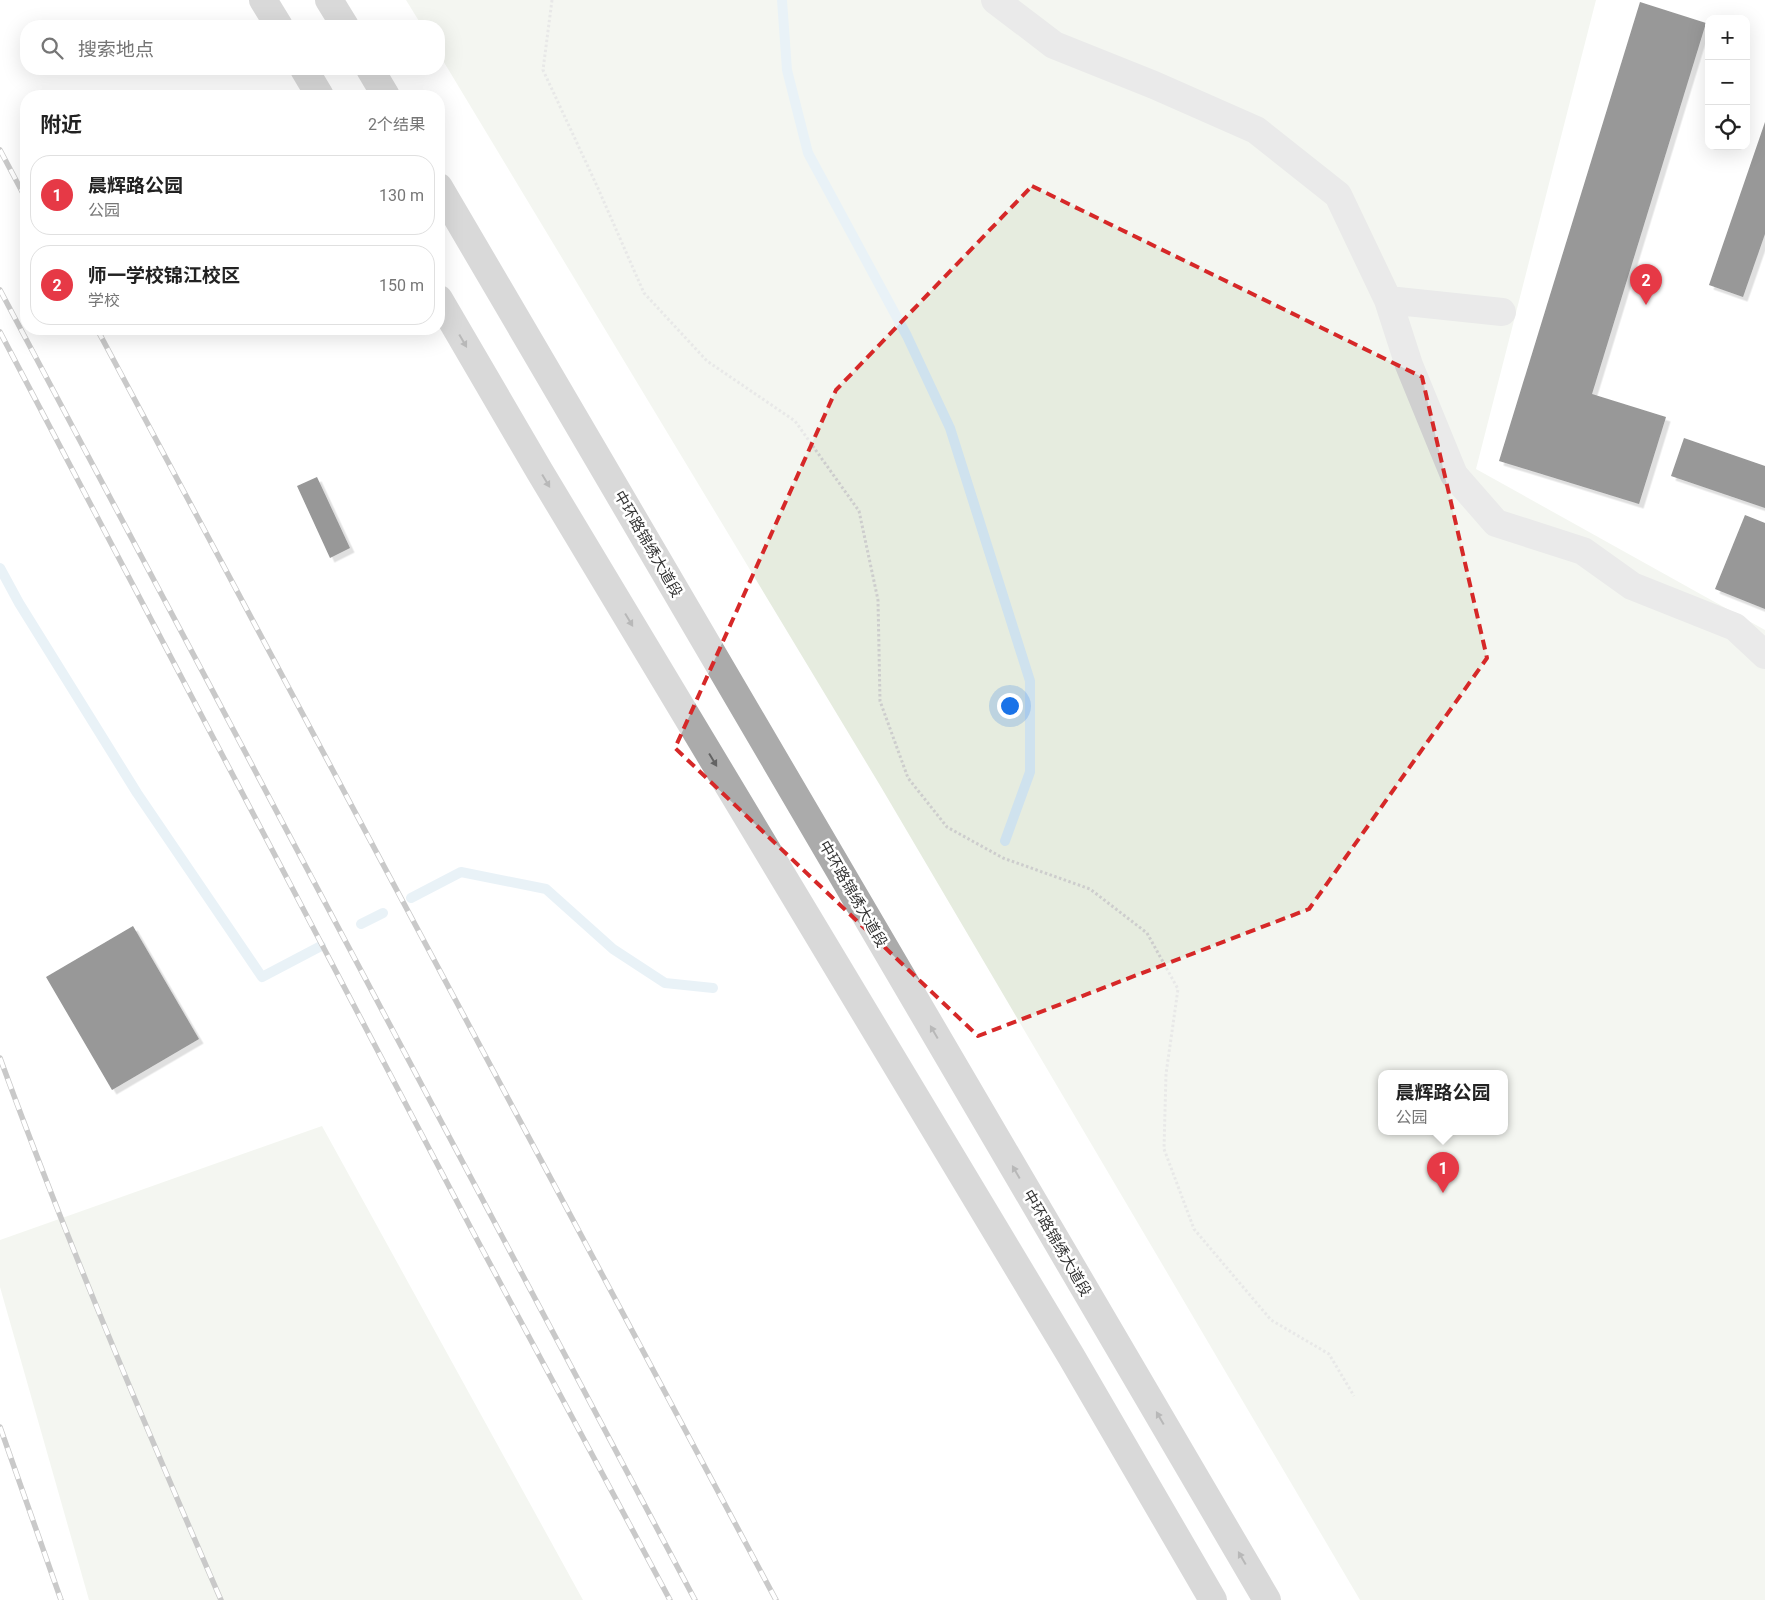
<!DOCTYPE html>
<html lang="zh">
<head>
<meta charset="utf-8">
<style>
  body { margin:0; font-family:Roboto,"Noto Sans SC",sans-serif; background:#f6f6f6; color:#222 }
  .controls { position:absolute; right:15px; top:15px; display:grid; overflow:hidden; border-radius:10px; box-shadow:0 5px 20px #0002 }
  .controls button { width:45px; height:45px; display:grid; place-items:center; padding:0; border:0; border-bottom:1px solid #e0e0e0; background:#fff; color:#222; font:25px sans-serif }
  .you { position:absolute; left:1009px; top:705px; width:18px; height:18px; margin:-12px; border:4px solid #fff; border-radius:50%; background:#1a73e8; box-shadow:0 0 0 8px #1a73e833 }
  .badge { display:grid; place-items:center; width:32px; height:32px; border-radius:50%; background:#e63946; color:#fff; font-size:16px; font-weight:700 }
  .pin { position:absolute; translate:-50% -41px; filter:drop-shadow(0 1px 2px #0008) }
  .pin::after { content:''; position:absolute; top:26px; width:18px; height:15px; background:inherit; clip-path:polygon(0 0,100% 0,50% 100%) }
  .popup { position:absolute; left:1378px; top:1070px; width:130px; height:65px; box-sizing:border-box; display:grid; place-content:center; border-radius:10px; background:#fff; filter:drop-shadow(0 1px 4px #0005); font-size:16px; white-space:nowrap; color:#767676 }
  .popup b { font-size:19px; color:#222 }
  .popup::after { content:''; position:absolute; left:50%; top:100%; margin-left:-10px; border:10px solid transparent; border-top-color:#fff }
  .list { margin:0; padding:0; list-style:none }
  h2 { display:flex; justify-content:space-between; align-items:center; height:65px; margin:0; padding:0 20px; font-size:21px }
  h2 small { font-size:16px; font-weight:400; color:#767676 }
  .list li { display:grid; grid-template-columns:32px 1fr auto; gap:15px; align-items:center; box-sizing:border-box; height:80px; margin:0 10px 10px; padding:0 10px; border:1px solid #e0e0e0; border-radius:20px }
  .list b { display:block; font-size:19px; white-space:nowrap }
  .list p { margin:0; font-size:16px; white-space:nowrap; color:#767676 }
  .list em { font-size:16px; font-style:normal; color:#767676 }
  .icon { flex:none; width:28px; height:28px; fill:none; stroke:currentColor; stroke-width:2; stroke-linecap:round; stroke-linejoin:round }
  .map { position:relative; flex:none; width:1765px; height:1600px; overflow:hidden }
  .search { position:absolute; background:#fff; box-shadow:0 5px 20px #0002; left:20px; top:20px; width:425px; height:55px; display:flex; align-items:center; gap:12px; box-sizing:border-box; padding:0 18px; border-radius:20px; color:#767676; font-size:19px }
  .panel { position:absolute; background:#fff; box-shadow:0 5px 20px #0002; left:20px; top:90px; width:425px; height:245px; border-radius:20px }
  .map>svg:first-child { display:block }
  .green { fill:#e6ecdf; fill-rule:evenodd }
  .lines { fill:none; stroke-linecap:round; stroke-linejoin:round }
  .stream { stroke:#cfe2ee; stroke-width:10 }
  .building { fill:#1a1a1a; filter:url(#shadow) }
  .path { stroke:#cdcdcd; stroke-width:3; stroke-dasharray:2.5 2.5; stroke-linecap:butt }
  .minor { stroke:#d0d0d0; stroke-width:28 }
  .major { stroke:#ababab; stroke-width:28 }
  .rail-casing { stroke:#888; stroke-width:5.5 }
  .rail { stroke:#fff; stroke-width:4; stroke-dasharray:11; stroke-linecap:butt }
  .oneway { fill:#636363 }
  .marked { fill:none; stroke:#d62828; stroke-width:4; stroke-dasharray:10 6; stroke-linejoin:round }
  .labels { text-anchor:middle; stroke-width:5; stroke-linejoin:round; paint-order:stroke }
  .street-label { font-size:15px; fill:#333; stroke:#fff }
</style>
</head>
<body>
<div class="map">
<svg width="1765" height="1600" viewBox="0 0 1765 1600">
  <defs>
    <filter id="shadow"><feDropShadow dx="4.5" dy="4.5" stdDeviation="0" flood-color="#0004"/></filter>
  </defs>
  <rect width="100%" height="100%" fill="#fff"/>
  <path class="green" d="M406,0H1596L1476,469L1765,630V1600H1360L881,787L439,54V26H422ZM1382,1074H1504V1132H1382Z
    M322,1126L583,1600H89L0,1287V1240Z"/>
  <g class="lines">
    <path class="stream" d="M782,0L787,70L808,153L907,336L950,428L1030,681V772L1005,841
      M0,568L19,603L137,793L262,977L321,946
      M411,898L461,872L546,889L613,949L665,983L713,988
      M361,924L383,913"/>
  </g>
  <path class="building" d="M1640,2L1706,23L1592,394L1666,417L1639,504L1499,461Z
    M1765,122V234L1743,297L1709,285Z
    M1684,438L1765,466V508L1671,476Z
    M317,477L350,548L330,558L297,486Z
    M1745,515L1765,523V609L1715,589Z
    M133,926L199,1039L112,1090L46,977Z"/>
  <g class="lines">
    <path class="path" d="M552,0L543,70L597,186L644,293L707,361L795,421L859,511L878,600L880,701L908,778L947,827L1003,858L1090,889L1147,933L1178,989L1166,1074L1164,1149L1194,1229L1271,1320L1329,1354L1354,1396"/>
    <path class="minor" d="M995,0L1054,45L1154,85L1256,130L1338,195L1388,300L1409,365L1454,475L1496,523L1583,551L1632,586L1735,627L1765,655
      M1388,300L1502,312"/>
    <path class="major" d="M263,0L279,26
      M329,0L345,26
      M304,69L320,96
      M370,69L386,96
      M439,187L1267,1600
      M439,299L540,472L1071,1356L1213,1600"/>
    <g class="rail-casing">
      <path id="rail" d="M0,150L26,199
        M0,290L695,1600
        M97,329L776,1600
        M0,332L474,1234L670,1600
        M0,1058C67,1241 143,1421 221,1600
        M0,1427L61,1600"/>
    </g>
    <use href="#rail" class="rail"/>
  </g>
  <defs><path id="oneway-solid" d="M-6-.8H1V-3.2L6.5 0L1 3.2V.8H-6Z" transform="scale(1.25)"/></defs>
  <g class="oneway">
    <use href="#oneway-solid" transform="translate(463 341) rotate(60)"/>
    <use href="#oneway-solid" transform="translate(546 481) rotate(59)"/>
    <use href="#oneway-solid" transform="translate(629 620) rotate(59)"/>
    <use href="#oneway-solid" transform="translate(713 760) rotate(59)"/>
    <use href="#oneway-solid" transform="translate(934 1032) rotate(-120)"/>
    <use href="#oneway-solid" transform="translate(1016 1172) rotate(-120)"/>
    <use href="#oneway-solid" transform="translate(1160 1418) rotate(-120)"/>
    <use href="#oneway-solid" transform="translate(1242 1558) rotate(-120)"/>
  </g>
  <path d="M0 0H1765V1600H0ZM1032,186L1422,377L1487,658L1309,909L978,1036L675,748L836,390Z" fill="#fff" fill-opacity=".55" fill-rule="evenodd"/>
  <path class="marked" d="M1032,186L1422,377L1487,658L1309,909L978,1036L675,748L836,390Z"/>
  <g class="labels">
    <g class="street-label">
      <text transform="translate(648 544) rotate(60)" y="5">中环路锦绣大道段</text>
      <text transform="translate(853 894) rotate(60)" y="5">中环路锦绣大道段</text>
      <text transform="translate(1057 1243) rotate(60)" y="5">中环路锦绣大道段</text>
    </g>
  </g>
</svg>
<div class="controls">
<button>+</button>
<button>−</button>
<button><svg class="icon" aria-label="locate" viewBox="0 0 24 24"><circle cx="12" cy="12" r="6"/><path d="M12 2v4M12 18v4M2 12h4M18 12h4"/></svg></button>
</div>
<div class="you"></div>
<div class="pin badge" style="left:1443px;top:1193px">1</div>
<div class="popup"><b>晨辉路公园</b>公园</div>
<div class="pin badge" style="left:1646px;top:305px">2</div>
<div class="search"><svg class="icon" aria-label="search" viewBox="0 0 24 24"><circle cx="10" cy="10" r="6"/><path d="M15 15l6 6"/></svg>搜索地点</div>
<section class="panel">
<h2>附近<small>2个结果</small></h2>
<ul class="list">
<li><span class="badge">1</span><div><b>晨辉路公园</b><p>公园</p></div><em>130 m</em></li>
<li><span class="badge">2</span><div><b>师一学校锦江校区</b><p>学校</p></div><em>150 m</em></li>
</ul>
</section>
</div>
</body>
</html>
